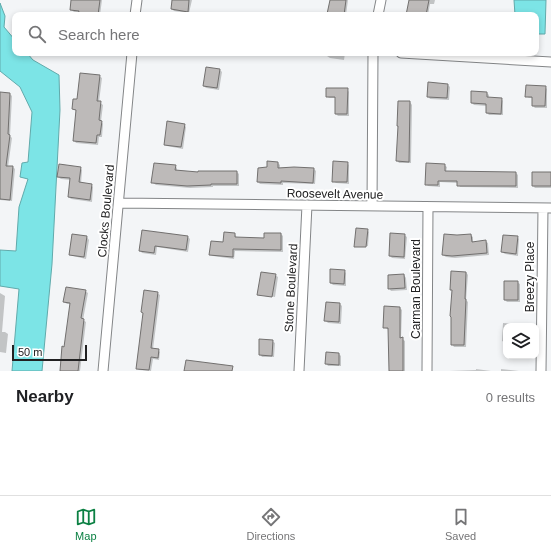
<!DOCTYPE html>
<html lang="en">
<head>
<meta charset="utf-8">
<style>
  body { margin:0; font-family:Helvetica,sans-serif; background:#f2f2f2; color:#202124 }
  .controls { position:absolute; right:12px; bottom:12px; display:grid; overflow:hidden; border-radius:8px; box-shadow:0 2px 6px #0003 }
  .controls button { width:36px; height:36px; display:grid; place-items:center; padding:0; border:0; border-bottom:1px solid #e0e0e0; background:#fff; color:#202124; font:20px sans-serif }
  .scale { position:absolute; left:12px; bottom:10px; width:75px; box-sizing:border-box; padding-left:4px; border:2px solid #212122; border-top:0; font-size:11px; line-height:14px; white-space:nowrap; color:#212122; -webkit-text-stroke:3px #fff; paint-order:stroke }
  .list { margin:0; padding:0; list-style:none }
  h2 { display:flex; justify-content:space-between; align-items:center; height:52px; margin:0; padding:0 16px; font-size:17px }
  h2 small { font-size:13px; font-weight:400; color:#757577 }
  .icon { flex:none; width:22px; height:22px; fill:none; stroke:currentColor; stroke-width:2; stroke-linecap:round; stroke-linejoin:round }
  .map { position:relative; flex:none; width:551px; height:371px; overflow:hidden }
  .search { position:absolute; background:#fff; box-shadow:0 2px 6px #0003; left:12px; right:12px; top:12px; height:44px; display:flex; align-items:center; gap:10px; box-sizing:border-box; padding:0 14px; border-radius:8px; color:#757577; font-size:15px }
  .sheet { height:124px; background:#fff }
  nav { display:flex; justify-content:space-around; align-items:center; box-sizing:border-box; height:56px; border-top:1px solid #e0e0e0; background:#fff; font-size:11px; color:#757577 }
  nav a { display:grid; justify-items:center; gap:2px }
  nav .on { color:#0b8043 }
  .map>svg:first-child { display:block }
  .water { fill:#7ce4e6; stroke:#61aaab }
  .shadow { fill:#0003 }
  .building { fill:#bdbab9; stroke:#72706f }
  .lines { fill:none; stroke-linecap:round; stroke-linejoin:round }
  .street-casing { stroke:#838587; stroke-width:11 }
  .street { stroke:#fff; stroke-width:9 }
  .labels { text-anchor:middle; stroke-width:4; stroke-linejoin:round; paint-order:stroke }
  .street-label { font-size:12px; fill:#212122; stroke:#fff }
</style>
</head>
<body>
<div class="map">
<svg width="551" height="371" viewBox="0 0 551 371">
  <rect width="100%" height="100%" fill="#f3f5f7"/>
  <path class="water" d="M514,0H546L545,34H536V15H515Z
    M0,3L5,16L4,27L15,40V53H27L33,60L59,75L60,110L52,264L42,371H12L19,289L0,286V250L16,251L19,207L28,179L20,177L22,163L28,162L32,112L20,87L0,71Z"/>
  <path class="shadow" d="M72,0H102L100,15H81L80,12H74L71,9Z
    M173,0H192L189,13L174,11L172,9Z
    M331,0H348L346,15H330L329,14Z
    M410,0H435L434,4H430L428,15H408Z
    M328,53H345L344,60L330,58L327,56Z
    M206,68L220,70L222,72L219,90L206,88L204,86Z
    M99,76L102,78L99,102L103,105L101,121L103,124L102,137H99L98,145L76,143L74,140L77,111L73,109L78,100Z
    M429,83L448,85L450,87L449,100L430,99L428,96Z
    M545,87L547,89V108H535L533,106V98H529L526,96Z
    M347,89L349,92V116H338L336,114V98H329L327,96Z
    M487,93L489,95V98H501L503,101V115H489L487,113V106L474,105L472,103Z
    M0,94H10L12,96L10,136L12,138L8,167H13L15,169L12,201L0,200Z
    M410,102L412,105L411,163H399L397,160L399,127Z
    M184,125L186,127L183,149L167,146L165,144Z
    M268,162L278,163L280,165V168L314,169L316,171L315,184L283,183V185L260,184L258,182L268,168Z
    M347,163L349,165V184L336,183L333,181Z
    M444,165L447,167L446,172L516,173L518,175V188L460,187L458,183L440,182V187L428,186L426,184Z
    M175,166L177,168V171L199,173L237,172L239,174V186H213V187L190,188L156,185L152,182Z
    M80,168L82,170L81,184L91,185L93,187L92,202L71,199L69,197L71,180L61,179L58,177Z
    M551,173V188H535L533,186Z
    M367,230L369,232L368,246H356V247L355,246Z
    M167,233L188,237L190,239L188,252L157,247L156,255L142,253L140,250Z
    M235,234L237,238L265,239V234H281L283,236V252L235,251L234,259L213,256L211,254Z
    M404,235L407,237L405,259L392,258L390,256Z
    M470,235L473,237V243L485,241L488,243L489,255L455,258L446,257L443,255Z
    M87,237L89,240L86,259L73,256L70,254Z
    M517,237L519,239L518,256L505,254L502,252Z
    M344,271L346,273V286L333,285L331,283Z
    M466,272L468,275L466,300L468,302L466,347H454L452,344L453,291L451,289Z
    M275,275L278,277L275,297L260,294V296L258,295Z
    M404,275L406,278L407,290L391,291L389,288Z
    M517,282L520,284V302H507L505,300Z
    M85,291L88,293L83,320L86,322L80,371H61L71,304H67L64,302Z
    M0,293L5,296L2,332H5L8,334L6,353L0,352Z
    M157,293L160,295L153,349L158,350L160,352L159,360L153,359L151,371L139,370L137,368L144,314L142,312Z
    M340,304L342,306L341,324L328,323L326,321Z
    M400,308L402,310L401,338L405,341V371H390V330L387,329L384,327Z
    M503,323L516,324L518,326H506V343L502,341Z
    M272,341L275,343L274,357H262L260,354Z
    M339,354L341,356V366H328L326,363Z
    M476,369L491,371H449L476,370Z
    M501,369L519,371H520H501Z"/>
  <path class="building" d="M71,0H100L98,15L78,14L79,11L70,10Z
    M172,0H189L188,12L171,9Z
    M330,0H346L344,15L327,14Z
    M409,0H429L426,15H406Z
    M206,67L220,69L217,88L203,86Z
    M80,73L100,75L97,101H101L99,120L102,121L100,135H97L96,143L73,141L76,110L72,109L73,99H77Z
    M428,82L448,84L447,98L427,97Z
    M526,85L546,86L545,106H532V97H525Z
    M326,88H348L347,114H335V97H326Z
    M471,91L487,92V97L502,98L501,114L486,113V104L471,103Z
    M0,92L10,93L8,134L10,135L6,166H13L10,200L0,199Z
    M398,101H410L409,162L396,161L398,126H397Z
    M167,121L185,124L181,147L164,145Z
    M267,161L278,162V168L294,167L314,168L313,183L281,181V183L257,182L258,168L267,167Z
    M333,161L348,162L347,182H332Z
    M154,163L176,165L175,170L198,172V171H237V184H211V185L187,186L152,183H151Z
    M426,163L445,164V171L516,172V186H457V181H438V185H425Z
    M59,164L81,167L79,182L92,184L90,200L68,197L70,178L57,177Z
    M532,172H551V186H532Z
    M356,228L368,229L366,247H354Z
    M142,230L188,236L186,250L155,246L154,253L139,251Z
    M224,232L235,233V237L264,238V233H281V250L233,249V257L209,255L211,241L223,242Z
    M390,233L405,234L404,257L389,256Z
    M72,234L87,236L84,257L69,255Z
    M444,234L457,235L471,234L472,242L486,240L487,253L452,256L442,255Z
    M503,235L518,236L516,254L501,252Z
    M330,269L345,270L344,284L330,283Z
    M451,271L466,272L465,299H466L464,345H451V317L450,316L452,290H450Z
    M261,272L276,274L272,297L257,295Z
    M404,274L405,288L388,289V275Z
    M504,281H518V300H504Z
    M66,287L86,290L81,318L84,319L78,371H60L62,346L64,347L70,303L63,302Z
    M144,290L158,292L151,348L159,349L158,358L151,357L149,370L136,369L143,313L141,312Z
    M326,302L340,303L339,322L324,321Z
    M384,306L400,307V338L403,337V371H389L388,328H383Z
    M259,339L273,340L272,356L259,355Z
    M326,352L339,353V365L325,364Z
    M186,360L233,366L232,371H184Z"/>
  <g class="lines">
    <g class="street-casing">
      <path id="street" d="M135,15L137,0
        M378,15L381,0
        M401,53L551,62
        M119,203L551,208
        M372,206L373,53
        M103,371L132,53
        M299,371L307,205
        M427,371L428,207
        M541,371L543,208"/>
    </g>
    <use href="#street" class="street"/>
  </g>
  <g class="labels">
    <g class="street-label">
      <text transform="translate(335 194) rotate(1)" y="4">Roosevelt Avenue</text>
      <text transform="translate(106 211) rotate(-85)" y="4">Clocks Boulevard</text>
      <text transform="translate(530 277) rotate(-90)" y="4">Breezy Place</text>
      <text transform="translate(291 288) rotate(-87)" y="4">Stone Boulevard</text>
      <text transform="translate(416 289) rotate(-90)" y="4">Carman Boulevard</text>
    </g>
  </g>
</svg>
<div class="controls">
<button><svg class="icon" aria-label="layers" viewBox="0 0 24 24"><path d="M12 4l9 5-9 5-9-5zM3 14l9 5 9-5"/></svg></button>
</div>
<div class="scale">50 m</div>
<div class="search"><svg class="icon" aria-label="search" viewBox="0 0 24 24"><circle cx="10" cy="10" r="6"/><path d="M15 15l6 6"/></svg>Search here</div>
</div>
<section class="sheet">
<h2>Nearby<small>0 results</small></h2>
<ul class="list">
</ul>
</section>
<nav>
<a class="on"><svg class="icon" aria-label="map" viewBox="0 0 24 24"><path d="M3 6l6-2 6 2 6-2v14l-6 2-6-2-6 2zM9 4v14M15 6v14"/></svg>Map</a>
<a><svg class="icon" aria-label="directions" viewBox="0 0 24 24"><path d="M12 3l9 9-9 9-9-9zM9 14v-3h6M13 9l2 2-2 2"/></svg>Directions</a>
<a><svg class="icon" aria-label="saved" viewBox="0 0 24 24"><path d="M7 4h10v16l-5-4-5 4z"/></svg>Saved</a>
</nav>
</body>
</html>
